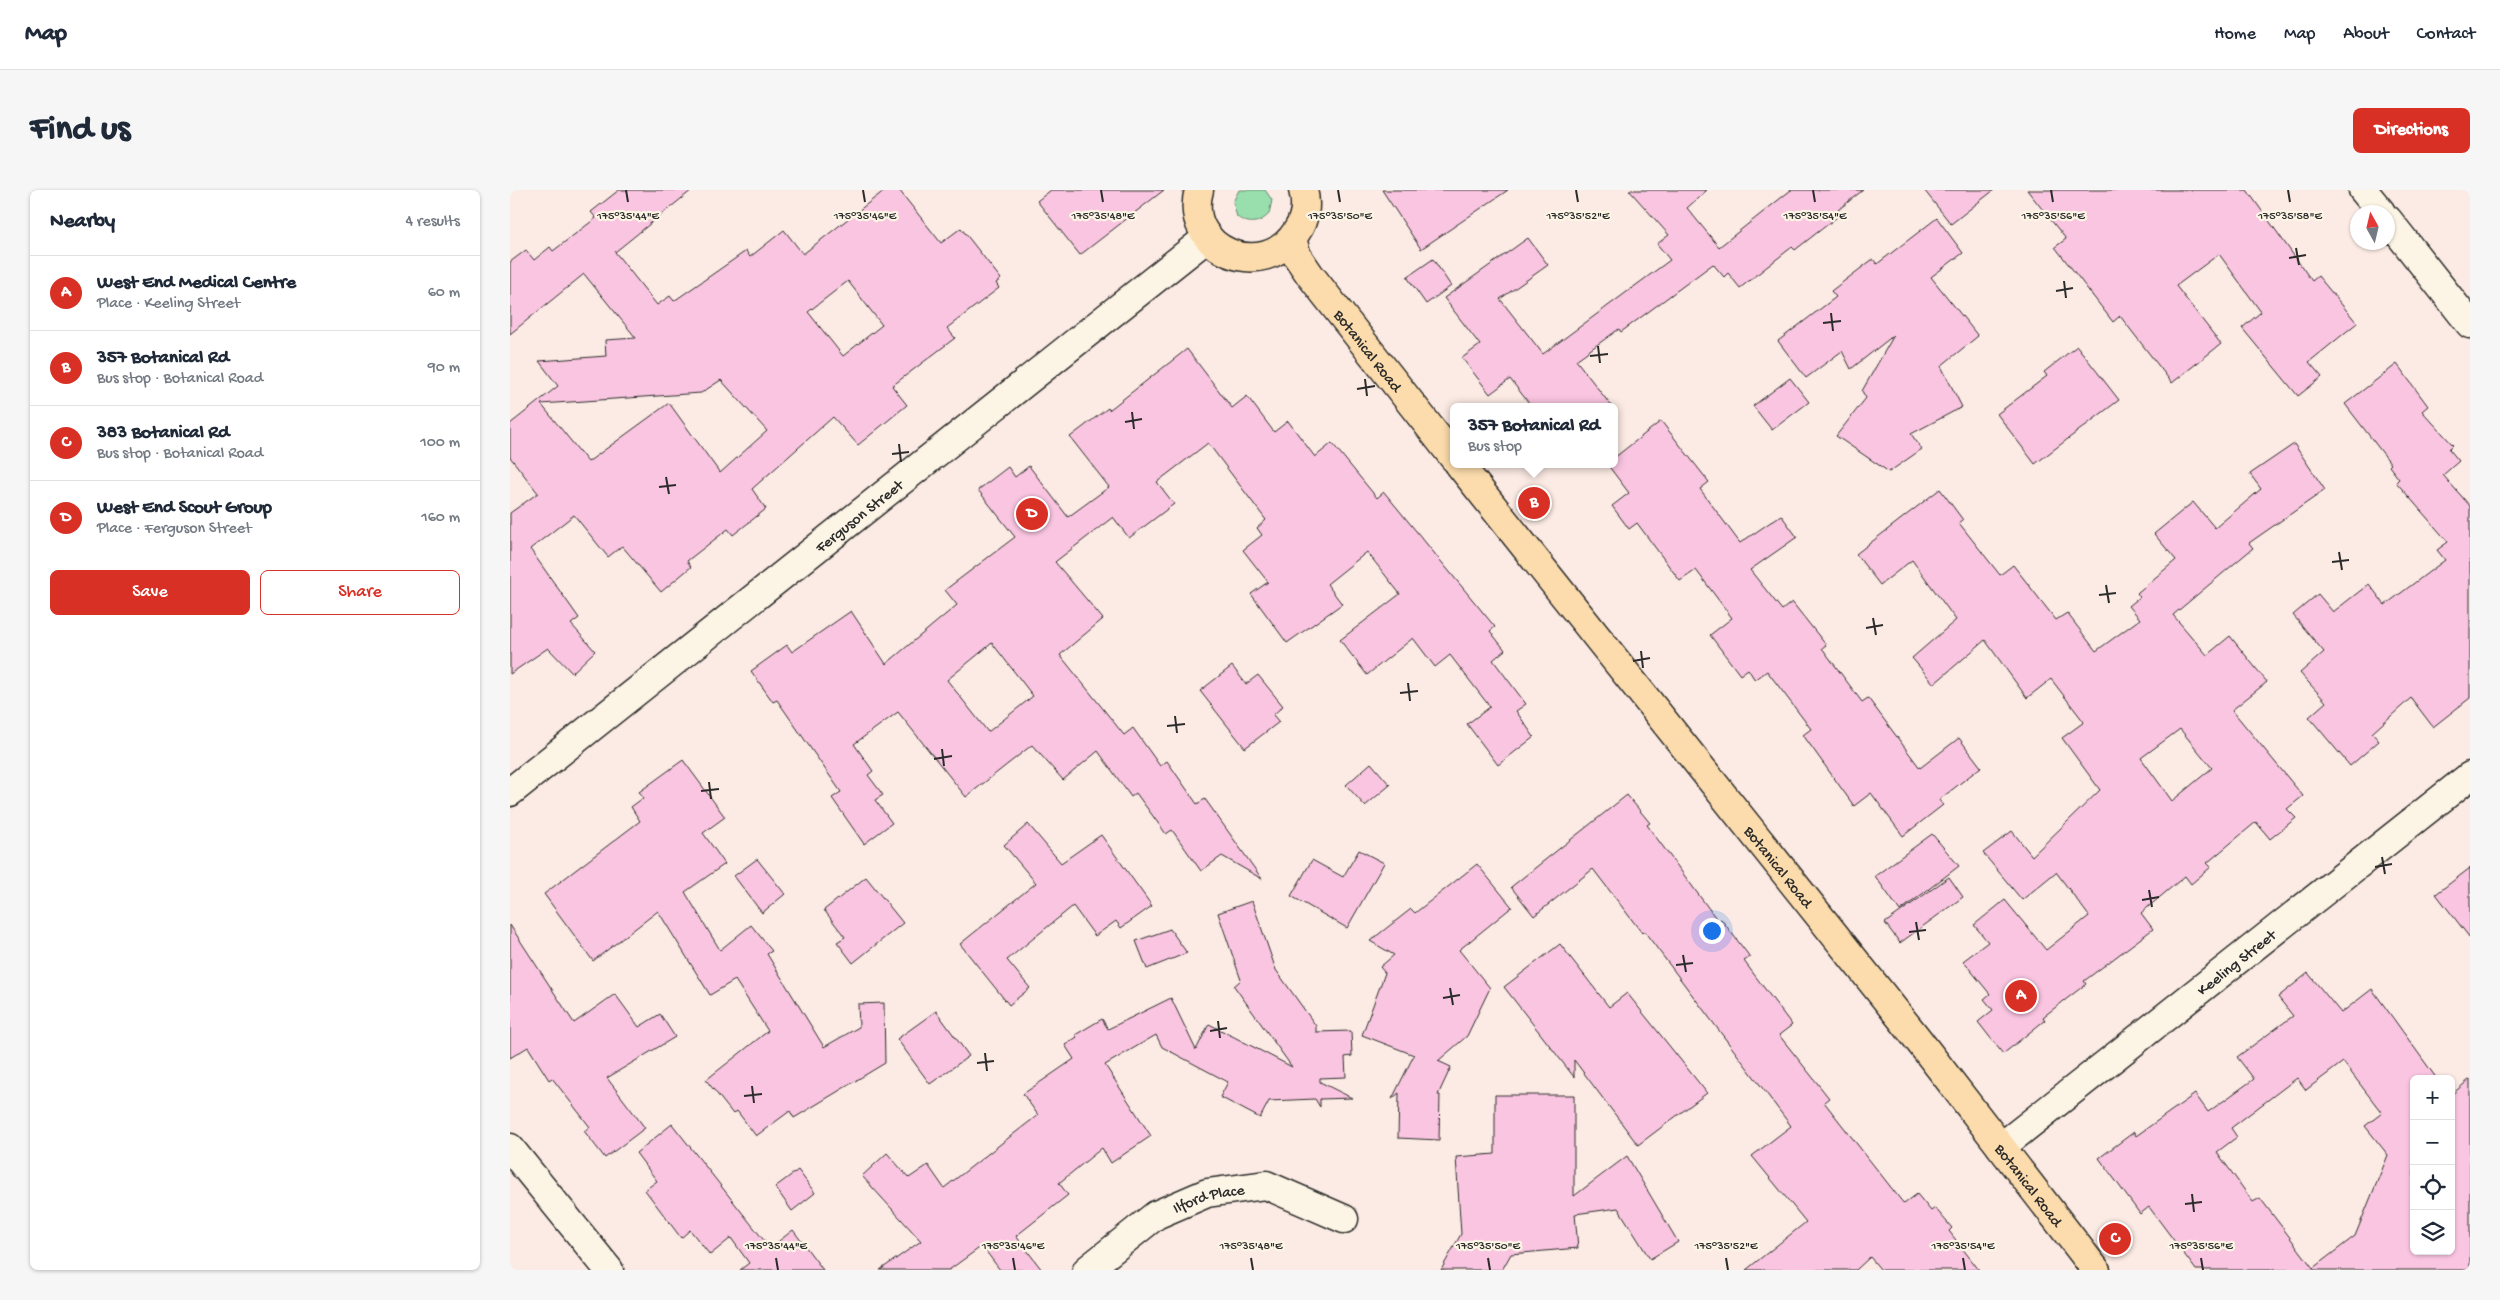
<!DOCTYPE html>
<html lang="en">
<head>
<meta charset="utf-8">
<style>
  body { margin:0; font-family:"Gochi Hand",sans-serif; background:#f6f6f7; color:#1f2937 }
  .controls { position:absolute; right:15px; bottom:15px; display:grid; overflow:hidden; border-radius:8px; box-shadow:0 1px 4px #0004 }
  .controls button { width:45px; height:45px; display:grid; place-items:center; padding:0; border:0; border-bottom:1px solid #e0e1e3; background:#fff; color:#1f2937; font:25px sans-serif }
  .compass { position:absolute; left:1840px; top:15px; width:45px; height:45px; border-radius:50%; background:#fff; box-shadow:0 1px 4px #0004; rotate:352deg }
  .you { position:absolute; left:1201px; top:740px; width:18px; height:18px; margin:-12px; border:4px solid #fff; border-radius:50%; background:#1a73e8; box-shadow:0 0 0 8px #1a73e833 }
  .badge { display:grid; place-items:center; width:32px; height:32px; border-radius:50%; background:#d93025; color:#fff; font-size:16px; font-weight:700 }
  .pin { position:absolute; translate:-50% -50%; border:2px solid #fff; box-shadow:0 1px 5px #0006 }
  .popup { position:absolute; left:940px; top:213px; width:168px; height:65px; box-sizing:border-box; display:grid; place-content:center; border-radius:8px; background:#fff; filter:drop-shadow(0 1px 4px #0005); font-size:16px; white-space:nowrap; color:#747a83 }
  .popup b { font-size:19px; color:#1f2937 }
  .popup::after { content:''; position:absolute; left:50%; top:100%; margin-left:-10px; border:10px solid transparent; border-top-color:#fff }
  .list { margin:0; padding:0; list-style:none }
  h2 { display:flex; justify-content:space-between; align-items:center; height:65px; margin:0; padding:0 20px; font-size:21px }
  h2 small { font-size:16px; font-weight:400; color:#747a83 }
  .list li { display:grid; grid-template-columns:32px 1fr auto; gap:15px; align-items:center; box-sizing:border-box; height:75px; padding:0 20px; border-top:1px solid #e0e1e3 }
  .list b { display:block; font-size:19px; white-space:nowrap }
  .list p { margin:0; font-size:16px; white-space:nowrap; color:#747a83 }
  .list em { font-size:16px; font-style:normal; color:#747a83 }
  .actions { display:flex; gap:10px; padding:15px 20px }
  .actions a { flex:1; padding:11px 0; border:1px solid #d93025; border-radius:8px; text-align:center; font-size:18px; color:#d93025 }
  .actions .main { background:#d93025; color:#fff }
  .icon { flex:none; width:28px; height:28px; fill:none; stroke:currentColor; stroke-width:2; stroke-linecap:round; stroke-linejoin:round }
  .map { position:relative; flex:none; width:1960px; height:1080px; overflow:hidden; border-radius:8px }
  header { display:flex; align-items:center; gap:30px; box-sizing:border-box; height:70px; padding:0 25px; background:#fff; border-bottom:1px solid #e0e1e3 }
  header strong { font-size:24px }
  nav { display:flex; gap:28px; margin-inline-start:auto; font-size:18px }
  .intro { display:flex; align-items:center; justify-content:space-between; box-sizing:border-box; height:120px; padding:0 30px }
  h1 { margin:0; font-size:35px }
  .button { padding:12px 22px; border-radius:8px; background:#d93025; color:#fff; font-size:18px; font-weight:700 }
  main { display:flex; gap:30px; padding:0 30px }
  aside { flex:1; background:#fff; border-radius:8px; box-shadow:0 1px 4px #0004 }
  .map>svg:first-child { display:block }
  .green { fill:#99dfad; stroke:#62856c }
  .building { fill:#fac5e1; stroke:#2b2b2b; fill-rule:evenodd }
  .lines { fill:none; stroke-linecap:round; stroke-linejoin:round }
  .minor-casing { stroke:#2b2b2b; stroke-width:31 }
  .major-casing { stroke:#2b2b2b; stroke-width:31 }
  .minor { stroke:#fcf5e5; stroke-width:28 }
  .major { stroke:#fcdcac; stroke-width:28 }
  .ticks { fill:none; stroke:#2b2b2b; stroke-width:2 }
  .labels { text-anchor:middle; stroke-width:4.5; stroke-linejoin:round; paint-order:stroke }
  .street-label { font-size:16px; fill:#2b2b2b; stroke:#fcf5e5 }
  .ticks-label { font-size:12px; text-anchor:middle; fill:#2b2b2b; stroke:#fcf5e5; stroke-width:4.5; stroke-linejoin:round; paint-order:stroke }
</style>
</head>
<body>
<header>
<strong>Map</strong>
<nav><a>Home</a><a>Map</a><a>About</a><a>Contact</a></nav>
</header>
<div class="intro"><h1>Find us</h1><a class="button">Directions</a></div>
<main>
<aside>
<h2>Nearby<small>4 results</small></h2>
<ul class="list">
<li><span class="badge">A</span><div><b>West End Medical Centre</b><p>Place · Keeling Street</p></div><em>60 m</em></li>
<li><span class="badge">B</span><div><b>357 Botanical Rd</b><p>Bus stop · Botanical Road</p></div><em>90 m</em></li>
<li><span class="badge">C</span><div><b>383 Botanical Rd</b><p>Bus stop · Botanical Road</p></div><em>100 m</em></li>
<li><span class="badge">D</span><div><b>West End Scout Group</b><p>Place · Ferguson Street</p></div><em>160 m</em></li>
</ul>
<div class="actions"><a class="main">Save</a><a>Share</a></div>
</aside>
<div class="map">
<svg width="1960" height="1080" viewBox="0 0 1960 1080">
  <rect width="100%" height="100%" fill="#fcebe4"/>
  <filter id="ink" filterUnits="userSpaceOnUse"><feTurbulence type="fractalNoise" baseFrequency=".02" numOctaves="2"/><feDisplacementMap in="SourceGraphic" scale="10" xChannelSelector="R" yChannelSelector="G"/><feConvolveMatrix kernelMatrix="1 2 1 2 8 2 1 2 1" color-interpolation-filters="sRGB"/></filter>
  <g filter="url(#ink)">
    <path class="green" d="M729,0H755L762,10L759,24C749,34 739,35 727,27L723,12Z"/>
    <path class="building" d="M109,0H182L105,62L147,115L160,106L164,111L236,61L240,67L274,40L293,64L375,0H389L431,53L451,38L491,89L486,93L489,98L437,138L445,148L382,196L397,215L348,255L323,227L242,299L256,319L223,345L218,339L177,371L181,377L151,402L112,356L98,367L64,325L20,359L69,428L61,434L85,461L62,483L38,458L0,484V323L28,303L0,267V234L48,196L29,171L96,166L95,150L126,148L74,84L0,144V72L16,60L24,70L40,57L43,61L86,28L81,22ZM338,91L372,135L333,166L298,122ZM211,190L257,241L210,283L159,213L78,272L31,214L191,203Z
      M541,0H654L570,65L527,11Z
      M872,0H998L911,59Z
      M1119,0H1197L1177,18L1209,57L1281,0H1353L1328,20L1331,24L1285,60L1282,57L1230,98L1218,83L1214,87L1203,74L1111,142L1109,139L1066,170L1102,217H1022L1000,189L980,204L952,168L970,155L934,108L1018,48L1038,75L990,109L1033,164L1160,70L1147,54L1159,45Z
      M1414,0H1484L1441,34Z
      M1517,0H1737L1802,91L1808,86L1847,133L1799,172L1812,187L1788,206L1732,138L1751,122L1709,64L1666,96L1711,154L1662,193L1610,126L1603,132L1545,57L1556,49Z
      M1427,28L1453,63L1421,87L1468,146L1431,176L1452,217L1401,244L1412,259L1379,282L1326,246L1356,208L1352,201L1384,145L1341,179L1332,161L1296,188L1268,151L1326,107L1321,101L1363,69L1367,74Z
      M923,69L941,96L916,114L897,87Z
      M1567,156L1609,210L1525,274L1487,224L1537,186L1534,182Z
      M677,159L722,218L737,206L764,242L778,231L805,267L822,253L867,308L874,302L985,437L980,441L995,460L983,470L1016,514L1006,521L1024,547L988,575L957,534L980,517L940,465L925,477L903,448L857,485L830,450L890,404L857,362L817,394L832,414L777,453L741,404L758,392L733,360L752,345L747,338L756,330L698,253L647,292L664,314L619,348L603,327L545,372L593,429L550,465L614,545L623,538L650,576L657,571L687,614L695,609L752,689L712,666L691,681L662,640L656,644L626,603L621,607L588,561L553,590L522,555L456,607L388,522L344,554L363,581L358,585L373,605L365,610L382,633L354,654L322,608L331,602L267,510L263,512L241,481L277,455L282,462L341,421L376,474L447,415L435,400L505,347L468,300L498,277L505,287L519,276L558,327L599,297L560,247L598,218L599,220ZM482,453L523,506L478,542L437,490Z
      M1887,174L1918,216L1912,221L1943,255L1939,259L1949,271L1933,285L1960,316V508L1923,537L1901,508L1862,543L1869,551L1840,576L1799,527L1816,512L1790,483L1814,462L1783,425L1808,404L1823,422L1859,394L1875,415L1935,370L1927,360L1938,352L1886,292L1889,289L1879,276L1881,274L1835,214Z
      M1280,188L1299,212L1262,240L1243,216Z
      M1151,231L1199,292L1190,299L1230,353L1271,325L1287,347L1240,380L1272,420L1282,412L1316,455L1312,458L1352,512L1358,508L1410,578L1449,548L1471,577L1429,610L1433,615L1393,646L1361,603L1344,616L1293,545L1301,539L1257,481L1245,490L1238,479L1230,485L1200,445L1222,428L1186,380L1170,391L1127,333L1119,339L1102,316L1119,303L1097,274H1104V268Z
      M1784,254L1815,300L1739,353L1743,358L1663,425L1697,465L1720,446L1757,492L1722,520L1793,606L1777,619L1786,628L1760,649L1746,632L1697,673L1701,677L1681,694L1675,686L1631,723L1643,739L1574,791L1576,794L1533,827L1535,830L1493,864L1468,832L1483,820L1474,809L1480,804L1453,771L1478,752L1464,735L1495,710L1536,760L1579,726L1546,682L1512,710L1473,663L1502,641L1522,666L1590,600L1552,548L1574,532L1541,489L1517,508L1475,450L1424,494L1402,468L1446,430L1402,370L1370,395L1346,364L1430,299L1453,330L1449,333L1490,385L1503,375L1546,430L1557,423L1586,461L1630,429L1619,416L1630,407L1627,403L1666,370L1644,344L1683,312L1705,338L1751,299L1740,284ZM1670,539L1702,578L1662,611L1631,568Z
      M722,476L736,494L748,485L773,516L763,525L769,532L735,558L690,501Z
      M173,570L215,627L193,643L215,674L175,702L210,760L241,735L262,761L257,764L314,857L349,837L348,814L374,813L375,873L284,928L280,921L246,946L227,921L223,924L196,890L258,841L225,790L200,805L148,721L83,771L34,704L130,631L121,617L133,608L129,602Z
      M861,573L880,595L855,616L836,595Z
      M1117,605L1140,633L1137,635L1208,731L1211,729L1240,767L1234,771L1282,835L1269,845L1319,908L1314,912L1394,1014L1407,1004L1421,1021L1425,1018L1442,1038L1439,1041L1469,1080H1371L1360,1067L1346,1080H1236L1296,1032L1242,966L1281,936L1134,741L1132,743L1083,679L1024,726L1001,697Z
      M518,634L551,673L591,645L642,716L611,738L606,731L585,746L563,716L497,770L520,798L499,815L450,754L526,693L494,655Z
      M1422,644L1449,676L1390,721L1365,686Z
      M849,660L874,673L837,738L781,706L802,670L833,687Z
      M247,669L275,704L252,723L224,686Z
      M967,674L1002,717L949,760L980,798L957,846L928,871L941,877L928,905H930L929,950L888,948L889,903L882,909L904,865L852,845L875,783L870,777L884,765L860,751L901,719L905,723Z
      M1960,678V748L1926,704Z
      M356,687L393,733L343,773L327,752L335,747L314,720Z
      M1439,687L1453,707L1390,753L1375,733Z
      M742,711L766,780L806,836V842L841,841L842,866L835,867L836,887L810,888V892L842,908L810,909V917L805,909L759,911L750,928L710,907L718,892L652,857L646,845L595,875L641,946L601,973L592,958L549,993L558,1005L506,1046L532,1080H490L472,1056L439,1080H370L411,1051L352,986L377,963L399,988L418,975L434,998L528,925L513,904L564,869L555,855L567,847L565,845L592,829L598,839L661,808L686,860L699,834L782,877L724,796L731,790L708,723Z
      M0,735L64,833L105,804L129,837L150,824L165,847L97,888L135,938L95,968L74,941L80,937L42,888L39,890L18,857L0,868Z
      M660,739L677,763L637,779L626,751Z
      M1050,754L1099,817L1117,803L1197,903L1128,955L1064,870V887L994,797Z
      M1798,783L1831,823L1862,799L1927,889H1904V1061H1941V905L1960,889V1080H1686L1639,1017L1630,1024L1589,968L1624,942L1626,946L1685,904L1698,922L1744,889L1727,867L1783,826L1768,807ZM1833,872L1872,923L1855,936L1878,965L1845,1046L1803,1078L1750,1008L1743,1012L1707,962L1727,947L1721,938L1787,888L1796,900Z
      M426,821L459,866L420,894L387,849Z
      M985,905H1064V1006L1117,966L1168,1052L1140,1069L1108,1018L1065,1024L1068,1058L1001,1064L992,1080H931L951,1044L946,967L985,964Z
      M162,934L260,1058L283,1040L313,1080H230L239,1073L221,1048L200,1065L180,1040L171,1048L135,1000L147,991L126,963Z
      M288,980L305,1003L282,1021L265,997Z"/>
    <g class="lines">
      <g class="minor-casing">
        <g id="minor">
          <path d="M1853,0L1871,22"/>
          <path d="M1878,30L1960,134"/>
          <path id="s1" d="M0,602L698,47"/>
          <path id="s2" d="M1491,957L1960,586"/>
          <path d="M0,958L99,1080"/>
          <path id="s3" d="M577,1080L646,1025L697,1003L756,995L834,1029"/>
        </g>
      </g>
      <g class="major-casing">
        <g id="major">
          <path d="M689,0C672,60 754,94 787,41C795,29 797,14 793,0"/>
          <path id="s4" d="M782,49L787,66L800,85L944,268"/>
          <path id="s5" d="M949,274L1406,847L1586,1080"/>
        </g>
      </g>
      <use href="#minor" class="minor"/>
      <use href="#major" class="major"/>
    </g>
  </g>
  <path class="ticks" d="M116,0L118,12M353,0L355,12M591,0L593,12M828,0L830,12M1066,0L1068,12M1303,0L1305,12M1541,0L1543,12M1778,0L1780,12M1786,58L1789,75M1779,68L1796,65M1554,91L1556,108M1546,101L1563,98M1321,123L1323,141M1313,133L1331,131M1088,156L1090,173M1080,166L1098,164M855,189L857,206M847,199L865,196M622,222L624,239M615,232L632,229M389,254L391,272M382,264L399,262M156,287L159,304M149,297L166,295M1829,362L1832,380M1822,372L1839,370M1596,395L1599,413M1589,405L1606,403M1363,428L1366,445M1356,438L1373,435M1131,461L1133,478M1123,471L1140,468M898,493L900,511M890,503L908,501M665,526L667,543M657,536L675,534M432,559L434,576M424,569L442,566M199,592L201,609M191,601L209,599M1872,667L1875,684M1865,677L1882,674M1639,700L1642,717M1632,710L1649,707M1406,732L1409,750M1399,742L1416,740M1173,765L1176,782M1166,775L1183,773M940,798L943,815M933,808L950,805M708,831L710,848M700,841L717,838M475,863L477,881M467,873L484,871M242,896L244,913M234,906L252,904M1682,1004L1684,1022M1675,1014L1692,1012M266,1068L268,1080M503,1068L505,1080M741,1068L743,1080M978,1068L980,1080M1216,1068L1218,1080M1453,1068L1455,1080M1691,1068L1693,1080"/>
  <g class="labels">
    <g class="street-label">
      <text dy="6" stroke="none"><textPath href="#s4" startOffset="136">Botanical Road</textPath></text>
      <text dy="6" stroke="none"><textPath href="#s1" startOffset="445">Ferguson Street</textPath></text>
      <text dy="6" stroke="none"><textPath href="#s5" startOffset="514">Botanical Road</textPath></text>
      <text dy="6" stroke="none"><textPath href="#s2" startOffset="299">Keeling Street</textPath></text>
      <text dy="6" stroke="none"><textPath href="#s5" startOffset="919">Botanical Road</textPath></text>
      <text dy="6" stroke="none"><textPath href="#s3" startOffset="144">Ilford Place</textPath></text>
    </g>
  </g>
  <g class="ticks-label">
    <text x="118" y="29">175°35'44"E</text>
    <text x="355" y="29">175°35'46"E</text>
    <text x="593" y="29">175°35'48"E</text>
    <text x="830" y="29">175°35'50"E</text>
    <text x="1068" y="29">175°35'52"E</text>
    <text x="1305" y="29">175°35'54"E</text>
    <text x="1543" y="29">175°35'56"E</text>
    <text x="1780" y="29">175°35'58"E</text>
    <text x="266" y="1059">175°35'44"E</text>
    <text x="503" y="1059">175°35'46"E</text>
    <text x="741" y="1059">175°35'48"E</text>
    <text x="978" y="1059">175°35'50"E</text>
    <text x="1216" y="1059">175°35'52"E</text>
    <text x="1453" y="1059">175°35'54"E</text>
    <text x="1691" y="1059">175°35'56"E</text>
  </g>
</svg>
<div class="controls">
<button>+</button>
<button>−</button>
<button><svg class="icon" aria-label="locate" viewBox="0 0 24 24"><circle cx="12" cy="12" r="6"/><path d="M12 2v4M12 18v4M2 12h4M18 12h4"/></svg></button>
<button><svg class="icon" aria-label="layers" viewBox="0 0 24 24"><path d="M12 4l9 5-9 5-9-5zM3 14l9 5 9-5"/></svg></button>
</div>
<svg class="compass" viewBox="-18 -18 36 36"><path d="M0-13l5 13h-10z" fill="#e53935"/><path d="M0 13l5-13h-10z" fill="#747a83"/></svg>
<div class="you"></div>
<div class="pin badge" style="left:1511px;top:806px">A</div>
<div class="pin badge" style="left:1024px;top:313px">B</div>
<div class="popup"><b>357 Botanical Rd</b>Bus stop</div>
<div class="pin badge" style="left:1605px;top:1049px">C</div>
<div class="pin badge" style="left:522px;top:324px">D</div>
</div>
</main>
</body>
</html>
